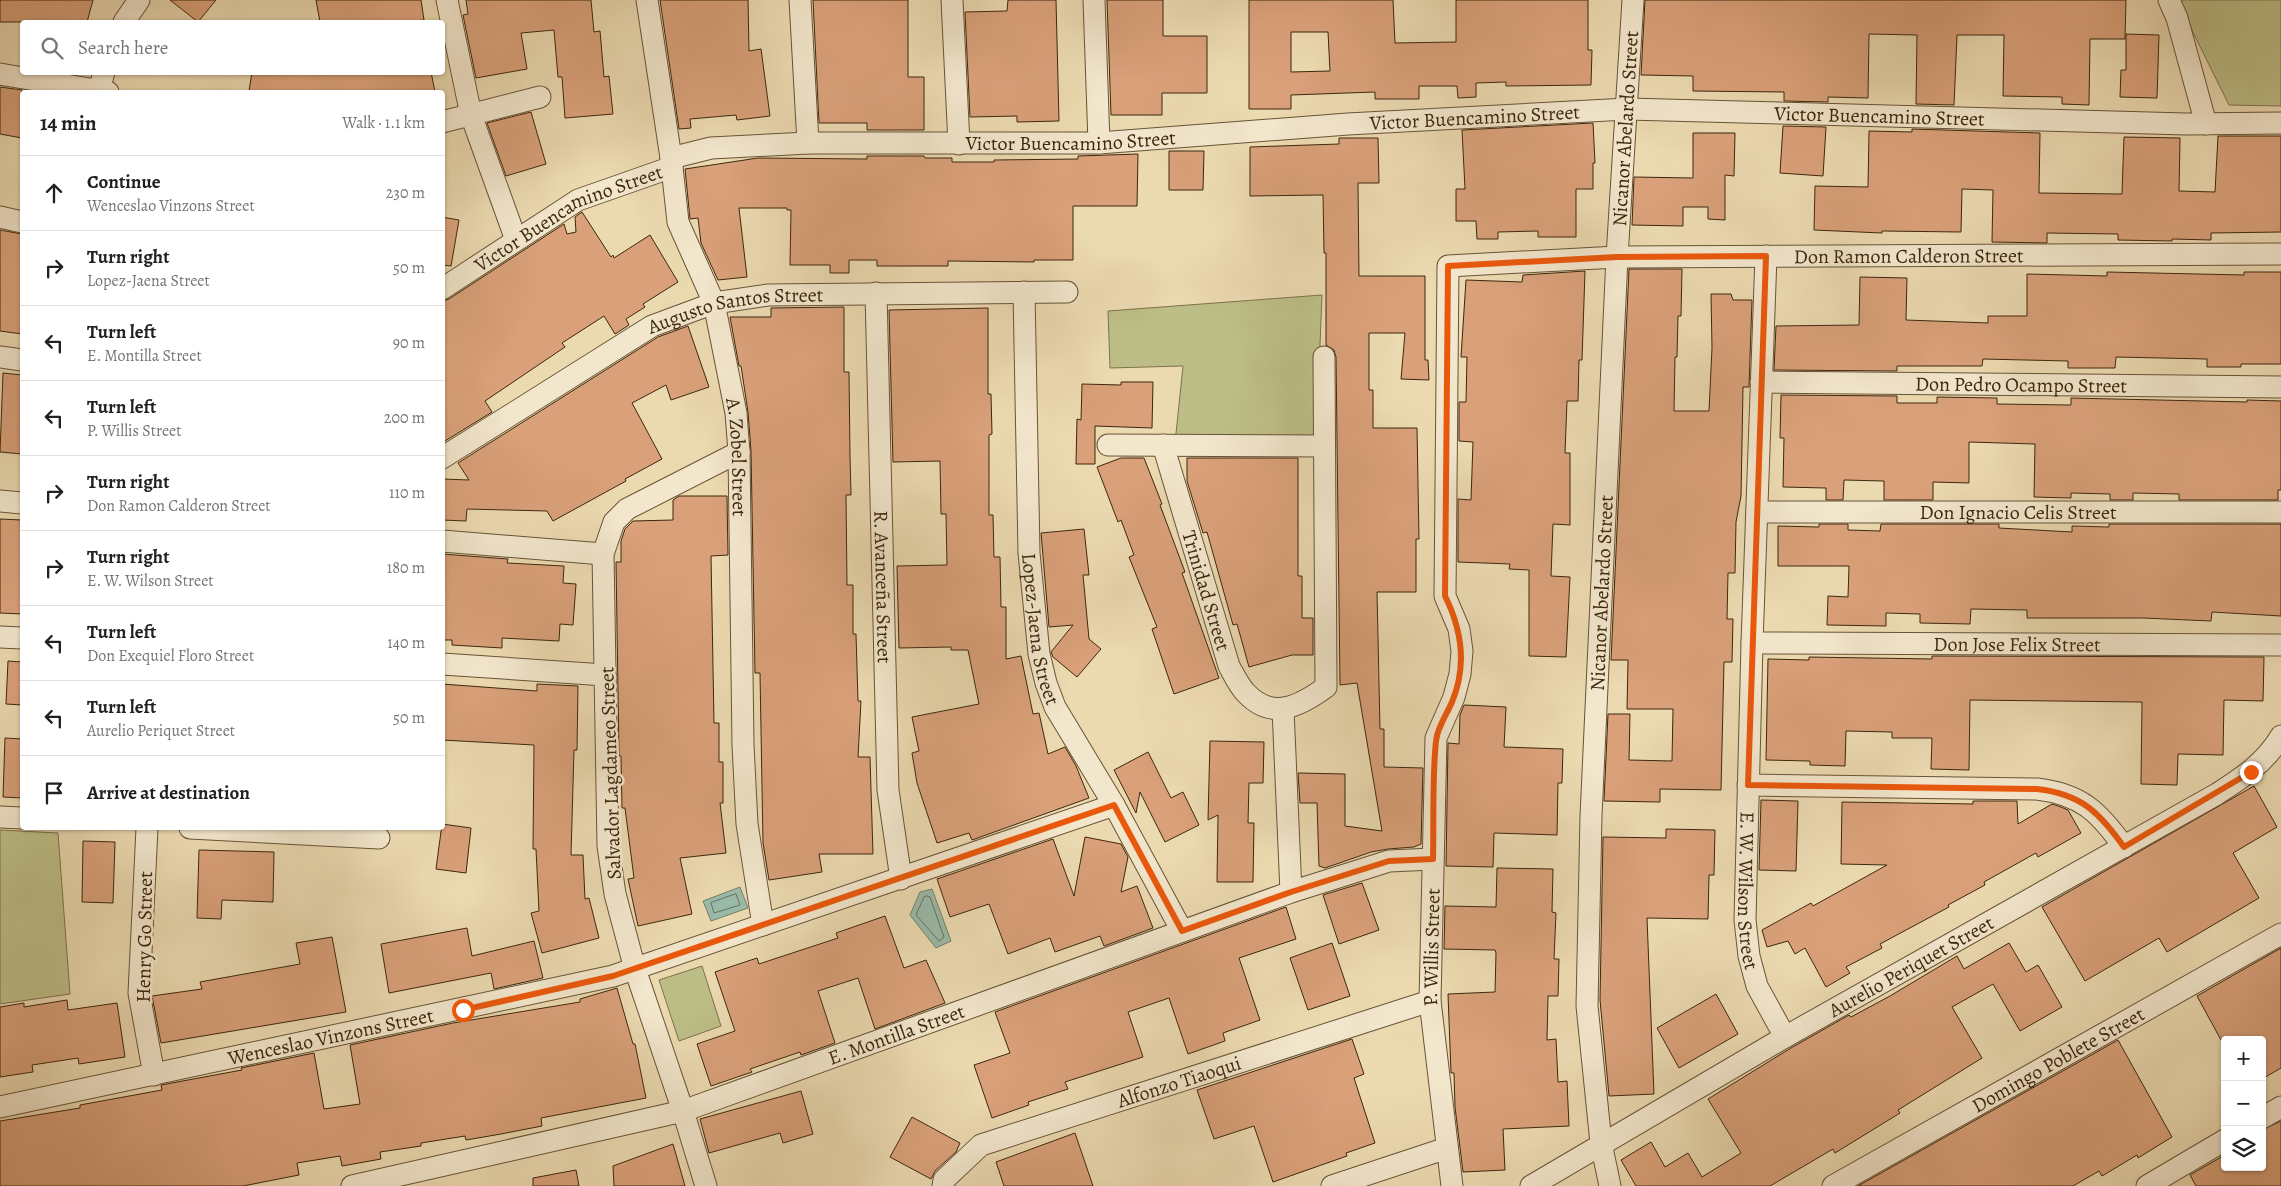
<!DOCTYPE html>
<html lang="en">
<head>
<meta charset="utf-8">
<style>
  body { margin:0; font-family:Alegreya,serif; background:#f6f6f6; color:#202124 }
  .controls { position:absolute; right:15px; bottom:15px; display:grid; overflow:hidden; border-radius:5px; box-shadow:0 1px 4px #0004 }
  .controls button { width:45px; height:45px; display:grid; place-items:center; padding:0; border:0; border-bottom:1px solid #e0e0e0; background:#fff; color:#202124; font:25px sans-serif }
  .stop { position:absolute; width:15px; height:15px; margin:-11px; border:4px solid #ea580c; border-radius:50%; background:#fff }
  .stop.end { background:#ea580c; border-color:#fff; box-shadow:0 1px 5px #0008 }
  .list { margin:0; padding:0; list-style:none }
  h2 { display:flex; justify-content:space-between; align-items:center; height:65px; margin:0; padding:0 20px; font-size:21px }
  h2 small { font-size:16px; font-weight:400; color:#757577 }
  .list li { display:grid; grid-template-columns:32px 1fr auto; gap:15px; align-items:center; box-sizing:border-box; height:75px; padding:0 20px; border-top:1px solid #e0e0e0 }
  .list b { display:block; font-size:19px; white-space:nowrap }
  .list p { margin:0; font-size:16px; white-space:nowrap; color:#757577 }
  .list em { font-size:16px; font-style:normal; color:#757577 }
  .icon { flex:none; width:28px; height:28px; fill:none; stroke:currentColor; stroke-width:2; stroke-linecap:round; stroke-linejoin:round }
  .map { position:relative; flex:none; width:2281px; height:1186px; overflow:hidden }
  .search { position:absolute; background:#fff; box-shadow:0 1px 4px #0004; left:20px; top:20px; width:425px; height:55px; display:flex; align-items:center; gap:12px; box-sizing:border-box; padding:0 18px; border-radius:5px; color:#757577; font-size:19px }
  .panel { position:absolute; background:#fff; box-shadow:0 1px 4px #0004; left:20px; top:90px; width:425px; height:740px; border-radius:5px }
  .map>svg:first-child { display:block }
  .green { fill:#bdbe87; stroke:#7d724a }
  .water { fill:#99baa8; stroke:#747f6a }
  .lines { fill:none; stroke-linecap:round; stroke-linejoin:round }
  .shore { stroke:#6b705b; stroke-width:1 }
  .building { fill:#d9a079; stroke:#3d270e; fill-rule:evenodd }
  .street-casing { stroke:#685436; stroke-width:23 }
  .street { stroke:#f2e6cc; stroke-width:21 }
  .route { stroke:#ea580c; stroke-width:6 }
  .labels { text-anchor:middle; stroke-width:5; stroke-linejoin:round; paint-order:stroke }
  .street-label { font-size:20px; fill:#3d270e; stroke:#f2e6cc }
</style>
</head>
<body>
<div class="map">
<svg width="2281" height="1186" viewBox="0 0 2281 1186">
  <rect width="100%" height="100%" fill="#ebd9b0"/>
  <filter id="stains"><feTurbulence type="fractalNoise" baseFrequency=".004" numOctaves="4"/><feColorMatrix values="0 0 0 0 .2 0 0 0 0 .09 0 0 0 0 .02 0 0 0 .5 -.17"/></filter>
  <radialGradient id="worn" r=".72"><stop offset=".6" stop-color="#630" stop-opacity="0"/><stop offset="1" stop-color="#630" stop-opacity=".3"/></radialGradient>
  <path class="green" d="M2177,0H2281V106L2229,105Z
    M1322,295L1316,443H1175L1183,366L1110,368L1108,311Z
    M0,830L58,833L70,994L0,1004Z
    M702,966L721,1026L679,1041L659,980Z"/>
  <path class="water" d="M740,887L748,908L711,921L703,901Z
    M932,889L951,941L936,948L910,915L920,892Z"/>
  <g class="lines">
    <path class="shore" d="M736,894L740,905L714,913L711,903Z
      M927,896L930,897L944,937L939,941L916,915L924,897Z"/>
  </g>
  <path class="building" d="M0,0H93L87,22H0Z
    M170,0H216L198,22Z
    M316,0H421L424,20L408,22H320Z
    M466,0H591L594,32L600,31L604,77L609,76L613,114L565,118L562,77H558L554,30L521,33L527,69L476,78L463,15L468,14Z
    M660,0H748L749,51L761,49L770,116L737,120L736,115L690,119L691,128L679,129Z
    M813,0H908V77H924V130H867V123H819Z
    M1008,0H1056L1059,121L1017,122V116L970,117L965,12L1007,11Z
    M1107,0H1163V36H1207V93H1162V115H1111Z
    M1249,0H1393L1395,43L1456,42V0H1588V50H1592L1591,85L1506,86V82L1476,83V97L1458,98L1457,86H1419V99H1375V92L1291,95V109H1249ZM1291,32H1328L1330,71L1291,72Z
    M1645,0H2126L2125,39H2090L2089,105L2062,104V97L2003,96L2004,35H1957L1954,105L1916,104L1917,35L1869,34L1868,98L1828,97V102L1784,101V92L1693,91V76L1641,75Z
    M2126,34L2159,35L2157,98L2120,97L2121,70H2126Z
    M252,72H431L435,92H265L249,91Z
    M0,87L22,90V138L0,134Z
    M531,112L546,164L506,176L487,123Z
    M1593,123L1595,163H1593V189H1576V237H1538V231L1498,232V239H1477L1476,221H1456V189H1465L1462,130Z
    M1783,126L1826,127L1823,176L1780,173Z
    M1912,129L2040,133L2039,193L2122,194L2124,137L2180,138L2179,191L2215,192L2218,136H2281V232L2211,233V240L2172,239V241L2118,240V234L2047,233V243L1992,242L1993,190L1962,189L1961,232L1882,231V233L1814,230L1815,186L1868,187L1869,131L1912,132Z
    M1693,133H1735L1734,176L1725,175V220L1708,219V207H1683V226L1632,225L1634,177L1693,178Z
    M1339,138H1378L1379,183H1358L1359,276H1425V360H1428L1429,380L1401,379L1405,333H1369V390H1373V428H1417L1419,539H1416V592H1377L1380,729H1384V767L1423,768L1421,844L1414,847L1388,849L1371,852L1325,868L1319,866L1317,803H1300L1298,773L1345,774V826L1382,831L1357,683L1340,685L1336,357L1334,350L1326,345V253H1324L1323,195L1250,196V147L1339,144Z
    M1169,151H1204L1203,190H1169Z
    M1138,154L1137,206H1073V260H1034V262L948,261V266H877V260H849V273H830V265H790L791,210H787V208H739L747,277L718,280L701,243L698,218L690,219L685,169L758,158L867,159V156H924L925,158H952V162H994V160L1078,159V156Z
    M582,212L611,257L613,255L614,258L650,235L678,282L643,304L645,307L626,319L629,325L615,334L604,316L562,343L565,347L485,401L492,412L445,441L442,437V301L449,299L564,224L567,234L576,232L575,217Z
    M442,217L459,220L451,266L442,265Z
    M0,230L22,234V334L0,331Z
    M1629,269H1682L1681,316H1678L1677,357H1675L1674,411H1709L1712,348L1711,294H1731L1733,300H1752L1749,387H1743L1741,496L1736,522L1735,573H1728L1727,619H1733L1732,662H1724L1721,790L1660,789V802L1604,801L1608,714H1630L1629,760L1672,761L1673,709H1627L1628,660H1611Z
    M1585,271L1582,360H1579L1578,401H1567L1565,453H1570V525L1553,524L1551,576L1570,577L1566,657L1529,656V570L1509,569L1510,564L1458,562V499L1471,500L1473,442L1459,441V402H1466L1467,357H1461L1466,280L1522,282L1523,275Z
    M2107,272L2244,275V272H2281V364H2241V367H2207V359L2116,357L2115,368H2068V361L1983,359L1982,366H1897V371L1774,370L1776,326L1859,325L1860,277L1907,278L1906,320L1988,323V316H2027V274L2107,276Z
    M844,307V372H849L850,456L851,495H846L847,585H853V634H856L858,701H861L858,757H870L873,854H819L822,872L769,880L763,843L760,673H755L751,451L748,412L741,366H739L730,317H771V308Z
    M988,308V394H991L992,434L989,435V515H993L994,557H1000L1001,607H1006V659L1021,656L1033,714L1039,713L1048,754L1065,747L1076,766L1089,798L972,840L969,833L937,843L917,783L912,753L919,751L912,717L979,704L968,650H951V647L899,648L897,566L947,565L946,514H941L940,461L893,462L889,310Z
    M688,326L709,387L671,400L666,385L632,403L662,459L625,479L626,481L553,521L547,511L467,509L466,521L442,520V479L469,480L458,463L658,337Z
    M3,373L22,375V454L0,452Z
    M1121,382H1153L1152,428L1095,426V464H1076L1077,419L1081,420L1082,384L1121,385Z
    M1781,395L1897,396V403H1937V397L1997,398V404L2071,405V398L2247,402V400L2281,401V490H2278V500H2179V494L2133,493V500H2110V494L2071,493V498L2034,497L2035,444L1969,442V483L1933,482V500H1884V481L1844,480L1843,500H1826V488L1783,487L1784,438H1780Z
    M1121,458H1144L1162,504L1160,505L1185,572L1182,573L1219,678L1174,694L1152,629L1157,627L1129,557L1134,555L1121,520L1118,522L1097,467Z
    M1187,458H1298V576H1302V618H1313V655H1292L1249,667L1237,624L1233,625L1207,532L1203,533L1187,481Z
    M679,496H727L728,555L711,556L714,723H719V762H723V803H720L726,853L680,858L692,914L638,926L628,879L634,878L625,808H622L621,756H619L616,562H621V541L625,529L633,521L673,520V500Z
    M0,519L22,520V614L0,613Z
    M1819,524H1848V530L1880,531L1881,524H1999V528L2072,532V526L2109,527V524H2281V616L2212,612L2211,621L2143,618H2027V610L1971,609L1970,624L1920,623V614L1886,613V626L1827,625L1828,596L1848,597L1849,566H1778V526L1819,527Z
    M1084,529L1089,575H1083L1089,639L1101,649L1077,677L1053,657L1051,652L1073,625L1049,627L1041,533Z
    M442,554L508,559L507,563L564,566L563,583L576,584L573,625L560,624L559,641L502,638V648L452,645V640H442Z
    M1932,656L2264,657L2263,701L2224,700L2223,755L2178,754L2177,785L2141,784L2142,702L1970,700L1969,770L1931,769L1932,738H1892V732L1846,731L1845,766L1810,765V761L1766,760L1768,659L1809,660V657L1932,659Z
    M8,661L22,662V705L6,704Z
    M442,684L537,691V684L578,686L577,750H574L571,855H583L585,899L589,898L599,938L542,953L531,913L539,911L536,849H533L534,745L442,740Z
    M1464,705L1506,707L1504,747L1563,749L1562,783H1558L1557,835L1494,833L1493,867L1446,866L1448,743L1459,744L1460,715Z
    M5,738L22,739V798L3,797Z
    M1210,741L1264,742L1263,783H1249L1248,823H1254L1253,882H1217L1218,815L1208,820Z
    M1148,752L1171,798L1183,792L1199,825L1165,842L1140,792L1136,813L1114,770Z
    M2254,786L2277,827L2233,853L2259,898L2167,952L2159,938L2085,981L2042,907Z
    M1761,800L1798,801L1796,871L1759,870Z
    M1973,801H2017L2018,824L2052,804L2061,807L2068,810L2081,833L2038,857L2036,853L1984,882L1985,885L1948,905L1949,907L1880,944L1882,948L1846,967L1850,973L1826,987L1805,948L1795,954L1788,941L1767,947L1762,930L1811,903L1813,906L1887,865L1841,864L1842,802L1973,804Z
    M442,824L471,828L466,873L436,869Z
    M1666,829L1715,830L1714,875H1709L1708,919L1647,918L1654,1094L1609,1096L1600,1000L1603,837L1666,838Z
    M1085,837L1121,844L1128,857L1121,892L1137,886L1153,928L1104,946L1100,936L1055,952L1050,938L1008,954L989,904L950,917L937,879L1053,839L1074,896Z
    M83,841L115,842L113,903L82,902Z
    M199,850L274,852L273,902L222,900L221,919L197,918Z
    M1497,868L1553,869L1552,912L1556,913L1554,959H1559L1558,996H1548L1547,1040L1556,1039L1558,1082L1567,1081L1569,1126L1503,1129L1505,1170L1463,1172L1455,1107L1454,1073H1451L1448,994L1495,992L1496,953L1495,950L1444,949L1445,906L1496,907Z
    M1362,883L1379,930L1339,944L1323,895Z
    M1286,907L1296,939L1239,958L1260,1020L1223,1033L1225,1041L1188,1054L1169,998L1128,1012L1143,1057L1065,1082L1068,1089L1028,1102L1029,1105L992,1118L974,1065L1010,1053L995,1012Z
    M885,916L904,968L926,960L945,1003L875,1029L858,978L818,991L835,1043L801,1055L800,1052L750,1069L752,1072L711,1086L697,1044L735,1031L715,972L757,958L759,964L838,938L836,933Z
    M467,928L472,956L534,941L543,978L494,989L491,973L389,993L381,944Z
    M332,937L346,1012L161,1043L152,996L202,989L200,982L300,964L296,943Z
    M1332,943L1350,996L1308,1010L1290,958Z
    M2009,943L2026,972L2038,965L2062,1007L2020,1031L1993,984L1952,1007L1982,1058L1898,1110L1900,1113L1835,1153L1833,1149L1770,1186H1636L1621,1160L1651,1142L1665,1167L1688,1153L1702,1177L1741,1153L1708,1099L1791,1048L1849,1015L1851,1017L1890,996L1957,956L1964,969Z
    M2281,948V1068L2262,1079V1040H2221L2197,996Z
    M617,988L633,1044H635L646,1098L541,1118L542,1126L501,1134L466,1140L465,1136L421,1143V1146L380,1152L381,1159L342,1166L340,1156L297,1163L299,1175L243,1186H0V1121L80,1108V1105L162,1090L161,1085L242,1070L241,1068L314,1053L324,1109L360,1104L350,1045L453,1023L580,1002V999Z
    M1716,994L1738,1034L1679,1068L1657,1028Z
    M67,1000L68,1010L117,1003L125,1057L79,1064L78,1058L32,1065L33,1072L0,1077V1007L24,1003V1007Z
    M1352,1039L1364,1074L1354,1078L1375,1143L1346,1153L1347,1156L1273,1182L1254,1126L1214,1139L1197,1090Z
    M2118,1040L2172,1137L2138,1158L2137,1155L2102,1176L2099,1171L2073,1186H1858Z
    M801,1091L813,1134L783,1143L780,1133L709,1153L700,1119Z
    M912,1117L960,1143L956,1152L935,1171L931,1179L890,1157Z
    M2281,1121V1186H2196L2190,1175L2225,1155V1167H2262V1130Z
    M1075,1133L1093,1186H1004L996,1162Z
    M673,1144L685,1186H614L613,1166Z
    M576,1170L579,1186H533V1178Z"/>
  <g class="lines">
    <g class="street-casing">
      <g id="street">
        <path d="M447,0L471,115L516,240"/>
        <path id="s1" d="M647,0L671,158L678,222L714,303L736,413L739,452L743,745L747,824L763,925"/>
        <path d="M800,0L808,143"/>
        <path d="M952,0L959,144"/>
        <path d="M1094,0L1099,143"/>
        <path d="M2169,0L2177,18L2206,124"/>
        <path d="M124,22L139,0"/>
        <path d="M0,74L108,92"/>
        <path d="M99,91L104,72"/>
        <path d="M442,122L540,97"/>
        <path id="s2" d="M671,158L711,148L808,143H1099L1348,124L1627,109L2186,124L2281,123"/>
        <path d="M0,217L22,222"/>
        <path id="s3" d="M1766,256L1752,643L1745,920L1749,956L1757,986L1785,1037"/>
        <path id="s4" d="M442,289L578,200L672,167"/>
        <path id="s5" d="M1024,292L1029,553L1039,654L1046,683L1055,707L1114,805L1182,931"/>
        <path id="s6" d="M876,293L888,790L901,879"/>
        <path d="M0,357L22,360"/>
        <path id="s7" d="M1761,382L2281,387"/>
        <path d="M1108,445L1324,446"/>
        <path id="s8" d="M1163,445L1229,666C1234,675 1239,686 1246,693C1272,721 1300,706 1326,687L1324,357"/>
        <path id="s9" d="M442,458L652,326L714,303L768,295L1067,292"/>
        <path d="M0,501L22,503"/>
        <path id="s10" d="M1757,512H2281"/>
        <path d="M442,541L603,554"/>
        <path d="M0,637L22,638"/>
        <path id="s11" d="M1752,643L2281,645"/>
        <path d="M442,664L605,675"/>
        <path d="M1283,709L1291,892"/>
        <path d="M1748,785L2037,789C2081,794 2099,812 2124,847"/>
        <path d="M0,817L22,818"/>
        <path d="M147,828L139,993L154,1075"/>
        <path d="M190,828L379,838"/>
        <path id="s12" d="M0,1107L613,976L1114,805"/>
        <path d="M2262,1118L2281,1107"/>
        <path id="s13" d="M352,1186L683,1111L1291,892L1389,861L1433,859"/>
        <path d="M706,1186L683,1111L635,969L615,894L608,846L603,554L614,522L627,509L739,452"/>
        <path id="s14" d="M943,1186L944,1180L981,1145L1430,1001"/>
        <path d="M1332,1186L1447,1148"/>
        <path id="s15" d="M1452,1186L1430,1001L1436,738L1454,697L1460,674L1462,651L1459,629L1445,596L1448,266L1617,257L2281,254"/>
        <path id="s16" d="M1531,1186L1785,1037L2217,794C2242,778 2266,762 2281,736"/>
        <path id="s17" d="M1610,1186L1601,1143L1587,1006L1591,816L1617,257L1633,0"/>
        <path id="s18" d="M1833,1186L2281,934"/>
        <path d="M2147,1186L2225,1140"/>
      </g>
    </g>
    <use href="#street" class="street"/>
  </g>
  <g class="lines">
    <path class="route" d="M463,1010L613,976L1114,805L1182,931L1291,892L1389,861L1433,859C1434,820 1432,779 1436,741C1437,728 1447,714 1452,702C1467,666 1462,630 1445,596L1448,266L1617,257L1766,256L1748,785L2037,789C2081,794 2099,812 2124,847L2251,772"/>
  </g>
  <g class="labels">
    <g class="street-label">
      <text dy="7" stroke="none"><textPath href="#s2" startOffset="1211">Victor Buencamino Street</textPath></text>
      <text dy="7" stroke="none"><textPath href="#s2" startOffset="806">Victor Buencamino Street</textPath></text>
      <text dy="7" stroke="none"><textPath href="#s17" startOffset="1060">Nicanor Abelardo Street</textPath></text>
      <text dy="7" stroke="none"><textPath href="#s2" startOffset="401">Victor Buencamino Street</textPath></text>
      <text dy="7" stroke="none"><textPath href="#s4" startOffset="146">Victor Buencamino Street</textPath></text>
      <text dy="7" stroke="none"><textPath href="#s15" startOffset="1390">Don Ramon Calderon Street</textPath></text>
      <text dy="7" stroke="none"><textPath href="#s9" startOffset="334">Augusto Santos Street</textPath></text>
      <text dy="7" stroke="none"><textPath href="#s7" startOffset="260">Don Pedro Ocampo Street</textPath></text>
      <text dy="7" stroke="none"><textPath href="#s1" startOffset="469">A. Zobel Street</textPath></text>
      <text dy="7" stroke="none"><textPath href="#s10" startOffset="261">Don Ignacio Celis Street</textPath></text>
      <text dy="7" stroke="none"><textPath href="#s6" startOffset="294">R. Avanceña Street</textPath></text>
      <text dy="7" stroke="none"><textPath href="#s8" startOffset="152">Trinidad Street</textPath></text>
      <text dy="7" stroke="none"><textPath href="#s17" startOffset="595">Nicanor Abelardo Street</textPath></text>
      <text dy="7" stroke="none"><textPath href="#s5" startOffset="338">Lopez-Jaena Street</textPath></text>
      <text dy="7" stroke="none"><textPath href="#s11" startOffset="265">Don Jose Felix Street</textPath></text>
      <text transform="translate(610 773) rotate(-92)" y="7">Salvador Lagdameo Street</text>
      <text dy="7" stroke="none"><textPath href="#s3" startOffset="635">E. W. Wilson Street</textPath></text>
      <text transform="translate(144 937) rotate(-89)" y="7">Henry Go Street</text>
      <text dy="7" stroke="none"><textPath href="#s15" startOffset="240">P. Willis Street</textPath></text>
      <text dy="7" stroke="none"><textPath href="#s16" startOffset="439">Aurelio Periquet Street</textPath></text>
      <text dy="7" stroke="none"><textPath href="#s13" startOffset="566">E. Montilla Street</textPath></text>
      <text dy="7" stroke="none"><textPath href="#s12" startOffset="338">Wenceslao Vinzons Street</textPath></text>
      <text dy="7" stroke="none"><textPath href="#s18" startOffset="258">Domingo Poblete Street</textPath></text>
      <text dy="7" stroke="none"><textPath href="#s14" startOffset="265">Alfonzo Tiaoqui</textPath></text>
    </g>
  </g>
  <rect width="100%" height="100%" filter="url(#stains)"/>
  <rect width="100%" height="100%" fill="url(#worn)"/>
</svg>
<div class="controls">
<button>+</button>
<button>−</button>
<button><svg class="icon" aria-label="layers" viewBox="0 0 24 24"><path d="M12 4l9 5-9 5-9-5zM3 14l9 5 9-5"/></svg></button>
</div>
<div class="stop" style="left:463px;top:1010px"></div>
<div class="stop end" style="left:2251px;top:772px"></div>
<div class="search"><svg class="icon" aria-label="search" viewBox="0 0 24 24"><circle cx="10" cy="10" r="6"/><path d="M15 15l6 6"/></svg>Search here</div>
<section class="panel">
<h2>14 min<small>Walk · 1.1 km</small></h2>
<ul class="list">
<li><svg class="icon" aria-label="ahead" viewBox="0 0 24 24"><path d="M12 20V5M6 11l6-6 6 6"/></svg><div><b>Continue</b><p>Wenceslao Vinzons Street</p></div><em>230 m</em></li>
<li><svg class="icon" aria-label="right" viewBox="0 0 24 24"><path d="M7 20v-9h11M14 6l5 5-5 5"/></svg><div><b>Turn right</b><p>Lopez-Jaena Street</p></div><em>50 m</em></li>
<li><svg class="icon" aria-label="left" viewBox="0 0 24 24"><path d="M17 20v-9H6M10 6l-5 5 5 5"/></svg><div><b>Turn left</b><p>E. Montilla Street</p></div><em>90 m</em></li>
<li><svg class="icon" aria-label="left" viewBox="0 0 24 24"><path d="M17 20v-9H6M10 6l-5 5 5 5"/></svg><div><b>Turn left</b><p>P. Willis Street</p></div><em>200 m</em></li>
<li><svg class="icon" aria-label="right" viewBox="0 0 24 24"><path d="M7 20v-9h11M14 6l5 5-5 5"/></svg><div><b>Turn right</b><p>Don Ramon Calderon Street</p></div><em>110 m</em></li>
<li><svg class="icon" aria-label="right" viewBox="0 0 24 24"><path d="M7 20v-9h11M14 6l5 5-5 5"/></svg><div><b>Turn right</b><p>E. W. Wilson Street</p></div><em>180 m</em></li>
<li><svg class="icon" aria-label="left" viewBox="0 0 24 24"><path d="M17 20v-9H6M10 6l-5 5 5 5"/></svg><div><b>Turn left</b><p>Don Exequiel Floro Street</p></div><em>140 m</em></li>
<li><svg class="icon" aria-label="left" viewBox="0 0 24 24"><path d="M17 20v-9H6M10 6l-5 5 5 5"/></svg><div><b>Turn left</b><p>Aurelio Periquet Street</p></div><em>50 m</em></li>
<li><svg class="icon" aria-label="arrive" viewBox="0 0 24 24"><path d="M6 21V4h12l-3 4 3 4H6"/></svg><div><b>Arrive at destination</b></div></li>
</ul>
</section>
</div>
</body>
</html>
